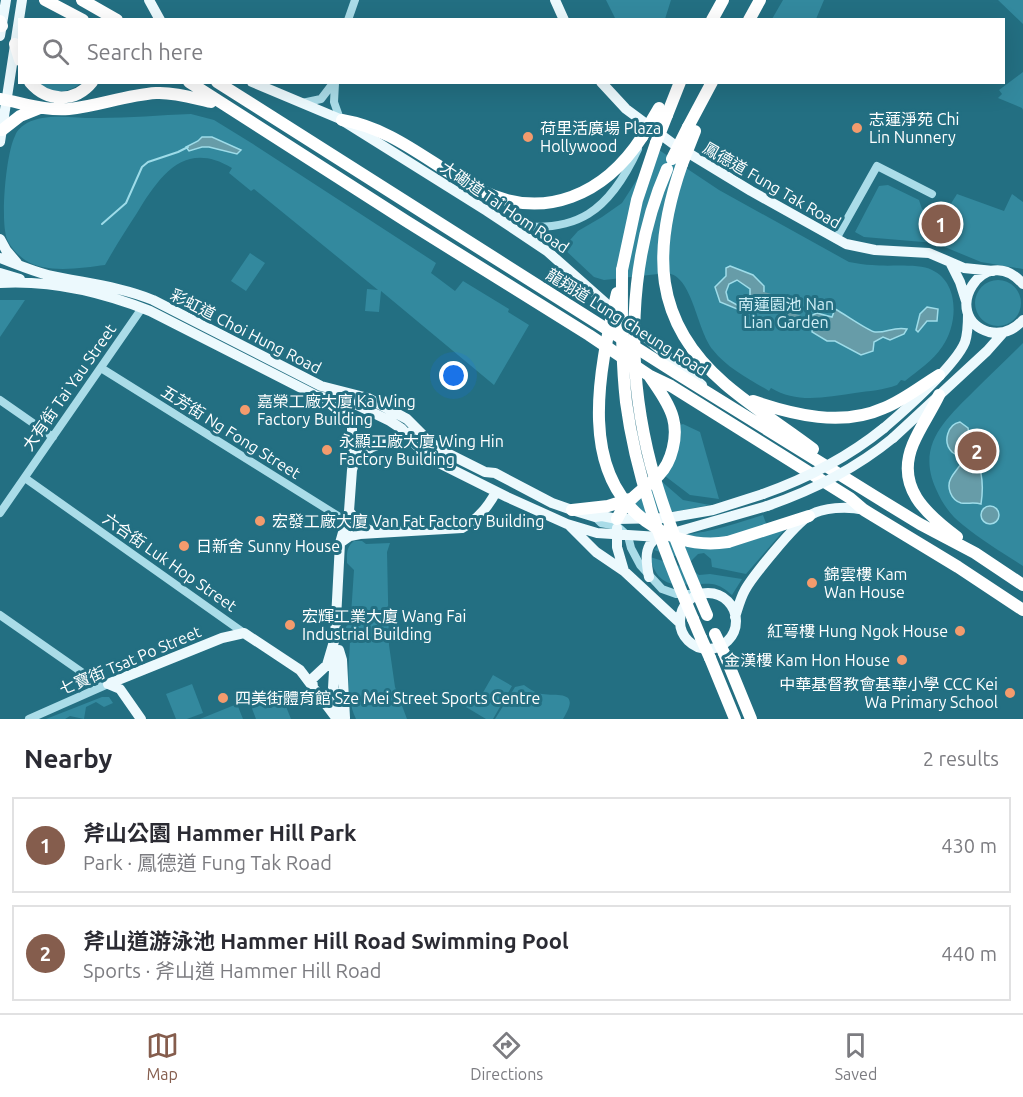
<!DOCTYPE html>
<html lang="en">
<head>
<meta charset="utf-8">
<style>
  body { margin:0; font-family:Ubuntu,"Noto Sans TC",sans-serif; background:#f7f7f7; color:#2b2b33 }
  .you { position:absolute; left:454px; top:376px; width:21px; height:21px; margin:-15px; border:4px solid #fff; border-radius:50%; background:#1a73e8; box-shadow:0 0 0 9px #1a73e833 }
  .badge { display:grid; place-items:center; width:39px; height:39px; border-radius:50%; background:#855d4d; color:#fff; font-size:20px; font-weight:700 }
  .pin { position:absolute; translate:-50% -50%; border:3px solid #fff; box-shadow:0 2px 6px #0006 }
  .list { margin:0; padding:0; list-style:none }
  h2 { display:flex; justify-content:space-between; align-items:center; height:78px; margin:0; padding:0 24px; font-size:26px }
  h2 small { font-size:20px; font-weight:400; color:#7c7c81 }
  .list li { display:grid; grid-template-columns:39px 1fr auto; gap:18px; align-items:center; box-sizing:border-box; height:96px; margin:0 12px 12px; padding:0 12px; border:2px solid #e1e1e2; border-radius:0px }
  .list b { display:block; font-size:22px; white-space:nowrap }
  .list p { margin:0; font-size:20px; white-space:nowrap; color:#7c7c81 }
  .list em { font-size:20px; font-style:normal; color:#7c7c81 }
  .icon { flex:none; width:33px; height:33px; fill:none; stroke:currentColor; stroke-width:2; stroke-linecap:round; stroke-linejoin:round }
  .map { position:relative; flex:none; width:1023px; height:719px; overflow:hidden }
  .search { position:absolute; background:#fff; box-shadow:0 6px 24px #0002; left:18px; right:18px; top:18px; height:66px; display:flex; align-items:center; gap:15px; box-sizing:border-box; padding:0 21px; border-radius:0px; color:#7c7c81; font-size:22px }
  .sheet { height:294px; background:#fff }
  nav { display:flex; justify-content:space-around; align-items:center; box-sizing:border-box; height:84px; border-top:2px solid #e1e1e2; background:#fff; font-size:16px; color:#7c7c81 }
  nav a { display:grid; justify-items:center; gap:3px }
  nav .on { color:#855d4d }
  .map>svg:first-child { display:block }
  .green { fill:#33899e }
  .water { fill:#679ca8; stroke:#9edce9; stroke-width:1.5; fill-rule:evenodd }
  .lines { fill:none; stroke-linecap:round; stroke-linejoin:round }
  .stream { stroke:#9edce9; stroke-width:2 }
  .canal { stroke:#679ca8; stroke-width:8 }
  .minor { stroke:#aadce8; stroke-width:8 }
  .major { stroke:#ecf9fd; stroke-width:10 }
  .highway { stroke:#fff; stroke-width:12 }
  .major-bridge { stroke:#ecf9fd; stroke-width:10 }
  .highway-bridge { stroke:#fff; stroke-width:12 }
  .poi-dot { fill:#f39b6d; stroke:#236f82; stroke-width:2 }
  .labels { text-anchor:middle; stroke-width:6; stroke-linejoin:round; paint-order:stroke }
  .poi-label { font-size:16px; fill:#fff; stroke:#236f82; text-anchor:start }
  .street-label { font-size:16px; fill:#fff; stroke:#236f82 }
  .park-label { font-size:16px; fill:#ceeef6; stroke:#236f82 }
</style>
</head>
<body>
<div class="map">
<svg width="1023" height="719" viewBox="0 0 1023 719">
  <rect width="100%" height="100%" fill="#236f82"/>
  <path class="green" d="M606,0H671L665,19L616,20Z
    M783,0H824L816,19H772Z
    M998,0H1023V24Z
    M1023,72V110L1022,108L998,98L1002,94L999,90Z
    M40,83H81C67,94 55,93 40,85Z
    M191,114L214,120L253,144L436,263L431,273L455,291L463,281L509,309L508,312L529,325L494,385L381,291L379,312L365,311L367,289L378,290L254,189L251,191L229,173L232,168C184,139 159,177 137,213C126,230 115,247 105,265C82,268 45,274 25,260C18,255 10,247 7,239C0,221 6,153 15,136C17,130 22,126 27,123C48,112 76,119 99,118C130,118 160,115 191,114Z
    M659,150L719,190L849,262C857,263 865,265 872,265C889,267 918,263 932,270C960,283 958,325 942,347C933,361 917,371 905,381L901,380L897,385C884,390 869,391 855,393C826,397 797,404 771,388L769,391C749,379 727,368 713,350C696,329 693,276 667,273L604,280L594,277L563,248L578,231L602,217L622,203L652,156Z
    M888,185L919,200L922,209L935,216L945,213L957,194L1004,211L1012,194L1023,202V269L981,262L935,243L864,237L855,232L879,186Z
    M250,253L265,263L246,291L231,281Z
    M975 303a23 23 0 1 1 46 0a23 23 0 1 1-46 0Z
    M0,300H25L0,337Z
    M1023,343V566C1003,553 981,540 963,525C950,515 942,503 936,489C916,445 945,420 974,391C990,375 1007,359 1023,343Z
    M683,424L700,432L719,499L690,495L665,476L677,426Z
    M660,480L683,500L710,505L678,511L630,514L628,505Z
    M763,515L767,526L735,546L785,529L746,574L712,567L711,559L704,553L698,554L691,561L654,550C668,534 692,535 712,530C729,526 746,520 763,515Z
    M354,541H362L366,544L390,543L387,552L389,645L395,687L407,719H356C345,697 349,665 350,641L347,640L346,627L349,623V616L351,615L354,570L347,563C347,554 346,547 354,541Z
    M650,557L692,570L699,575L710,574L742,579L732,595C726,590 720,585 712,584C684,582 659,595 650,557Z
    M493,675L512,686L493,719H486L466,707L475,693L481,696Z
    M192,684L203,713L187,719H176L166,694Z
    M524,685C528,688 533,691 537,693C554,698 583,687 563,719H495L515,687Z
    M275,691L277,696L281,694L291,719H256L251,706L255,705L253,700Z
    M102,697H109L113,703L104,707L96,702L86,707L84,719L70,716L65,719H46Z
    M237,704L243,719H200Z"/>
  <path class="water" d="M202,137H212L241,150L237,154L209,147H202L189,151L186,147L198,141Z
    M730,266L753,275L764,286V296L757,300L755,307L742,311L720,302L715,287L726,276V268ZM737,280L750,289V296L746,304L737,305L728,300L726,292L729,284Z
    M927,307L938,309L937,321H927L918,332L916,330L920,314Z
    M835,309C843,313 870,332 875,332C887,333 894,326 907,329L904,334L890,340L883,337L874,342L873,351L861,355L835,341H827L812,332L813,327L808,323L797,322L799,318L803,319L817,313L832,317Z
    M960,422L968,428L973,452L969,455L971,459L977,461C983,474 983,491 981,504C974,502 968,504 961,503C951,500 946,487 951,478C954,472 959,468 962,462L961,457C958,455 954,454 952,452C942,442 948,424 960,422Z
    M981 515a9 9 0 1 1 18 0a9 9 0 1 1-18 0Z"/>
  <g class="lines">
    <path class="stream" d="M102,224L126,203L142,167L148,162L178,152L188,147"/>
    <path class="canal" d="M764,296L785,302L792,317L798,319"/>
    <path class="minor" d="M348,20L355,0
      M335,83L334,102L340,119
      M302,103L321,99L334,82
      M508,224C577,236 610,210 638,149
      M836,239L877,166L932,194
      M101,368L346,521
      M0,400L53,437
      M25,478L244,633
      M0,513L142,308
      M595,517L601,523L617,526L628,536L631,548L640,565L662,589L676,594H702
      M0,615L83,673L108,684
      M29,719L108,684"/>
    <path class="major" d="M149,0L160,20
      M555,0L564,20
      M0,36L6,0
      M252,82L340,119L487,211L547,251L619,315
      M601,82L626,109L672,143L751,191L846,244L875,250L929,253L964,268L993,271
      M0,142L22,0
      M0,239L6,250L17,263
      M0,258C16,264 32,271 48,275C83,283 119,286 153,300L321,386L368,398L407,419L429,441L443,451L485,472L495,473L552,503L572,510L595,517L602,516L617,519L667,518L713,510L763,494
      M950,262L960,282L966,301
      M0,273L20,279
      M0,283C52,280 102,292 150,311L317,396L355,404L390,421L402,429L416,445L437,462L507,497L567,524L597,533L659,537L767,506
      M1023,284C984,239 938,317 989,332C1003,335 1014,330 1023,320
      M631,325L702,385
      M325,399C333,408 348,415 352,426V466
      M884,428C904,411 956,365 965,342C968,333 968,324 968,314
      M893,438L987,351L1003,333
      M349,511L361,527L372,531
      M570,526L596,552L624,571L680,623
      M617,528V547L624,571
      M340,543L350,536L360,534L462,528C477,520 488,507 496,492
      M649,577C646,562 643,544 659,537
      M680 621a28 28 0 1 1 56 0a28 28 0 1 1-56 0Z
      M735,617C738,608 740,599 745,590C753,576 795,524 809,516C822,507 848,506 864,510
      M339,650L342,660L345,718
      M335,653L333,688L342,719
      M108,684L222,638L244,633L300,670L337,719
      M108,684L120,689L141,719
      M313,687L312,679L327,665L335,638L340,543L349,511L352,470L355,461L359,456L372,447L411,432"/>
    <path class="highway" d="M45,0L83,20
      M82,0L117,20
      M712,20L723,0
      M749,20L760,0
      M0,21L2,26
      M15,44L20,60
      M30,82C47,102 75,103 92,82
      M189,82L406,221L589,335L650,376L671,386L850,498L864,510L958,567L1023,610
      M217,82L676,373L876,497L920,524L975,553L1023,585
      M0,99C23,103 45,111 69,109C98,106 126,95 156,93C174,92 193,98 211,102
      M667,115L680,82
      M342,120C396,129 433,167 480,190C545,222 605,194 642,137
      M688,127L712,82
      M2,130L20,116L40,108
      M682,164C652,250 652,321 725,384C753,408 784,427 813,449
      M622,270L637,200L656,143
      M939,395C931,412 920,427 913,444C895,487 926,514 957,537
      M753,401C794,415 842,427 884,408C904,400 921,386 939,375
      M572,510L608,506L630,499
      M617,519C626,499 644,490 659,475C672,462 678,436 673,418C669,403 658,389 650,377
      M728,542L809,516
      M693,619L701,638
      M724,653L751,719
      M710,658L735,719"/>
    <path class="major-bridge" d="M763,494C808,478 847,458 884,428
      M767,506C814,490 855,469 893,438"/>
    <path class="highway-bridge" d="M642,137L659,108
      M656,143L667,115
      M672,159L688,127
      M682,164L695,131
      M667,169C627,261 626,369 651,465C665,517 686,566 707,615
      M622,270C622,314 621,358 626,402C636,478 663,549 693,619
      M617,293C600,368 574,477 653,526C676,541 702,546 728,542
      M715,634L724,653
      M701,638L710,658"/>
  </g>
  <g class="poi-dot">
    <circle cx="857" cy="128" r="6"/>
    <circle cx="528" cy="137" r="6"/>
    <circle cx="245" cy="410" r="6"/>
    <circle cx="327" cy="450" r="6"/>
    <circle cx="260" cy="521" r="6"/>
    <circle cx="184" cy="546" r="6"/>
    <circle cx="812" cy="583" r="6"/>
    <circle cx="290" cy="625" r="6"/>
    <circle cx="960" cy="631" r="6"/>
    <circle cx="902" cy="660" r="6"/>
    <circle cx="1010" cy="693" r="6"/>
    <circle cx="223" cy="698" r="6"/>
  </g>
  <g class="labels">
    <g class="poi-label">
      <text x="869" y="125">志蓮淨苑 Chi<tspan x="869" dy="18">Lin Nunnery</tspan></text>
      <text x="540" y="134">荷里活廣場 Plaza<tspan x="540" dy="18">Hollywood</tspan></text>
      <text x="257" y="407">嘉榮工廠大廈 Ka Wing<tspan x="257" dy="18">Factory Building</tspan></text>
      <text x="339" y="447">永顯工廠大廈 Wing Hin<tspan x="339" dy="18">Factory Building</tspan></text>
      <text x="272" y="527">宏發工廠大廈 Van Fat Factory Building</text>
      <text x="196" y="552">日新舍 Sunny House</text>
      <text x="824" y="580">錦雲樓 Kam<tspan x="824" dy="18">Wan House</tspan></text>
      <text x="302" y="622">宏輝工業大廈 Wang Fai<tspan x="302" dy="18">Industrial Building</tspan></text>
      <text x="948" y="637" text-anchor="end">紅萼樓 Hung Ngok House</text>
      <text x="890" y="666" text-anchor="end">金漢樓 Kam Hon House</text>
      <text x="998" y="690" text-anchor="end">中華基督教會基華小學 CCC Kei<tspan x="998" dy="18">Wa Primary School</tspan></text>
      <text x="235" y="704">四美街體育館 Sze Mei Street Sports Centre</text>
    </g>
    <g class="street-label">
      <text transform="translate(772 185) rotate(30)" y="6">鳳德道 Fung Tak Road</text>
      <text transform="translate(505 207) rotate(34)" y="6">大磡道 Tai Hom Road</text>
      <text transform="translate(627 322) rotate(32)" y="6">龍翔道 Lung Cheung Road</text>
      <text transform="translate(246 331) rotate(27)" y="6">彩虹道 Choi Hung Road</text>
      <text transform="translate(69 387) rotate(-55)" y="6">大有街 Tai Yau Street</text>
      <text transform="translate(231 432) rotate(32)" y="6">五芳街 Ng Fong Street</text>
      <text transform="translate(170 562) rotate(35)" y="6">六合街 Luk Hop Street</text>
      <text transform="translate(130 660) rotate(-23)" y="6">七寶街 Tsat Po Street</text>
    </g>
    <g class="park-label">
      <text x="786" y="310">南蓮園池 Nan<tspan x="786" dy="18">Lian Garden</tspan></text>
    </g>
  </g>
</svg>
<div class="you"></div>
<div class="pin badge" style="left:941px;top:224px">1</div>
<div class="pin badge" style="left:977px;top:451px">2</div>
<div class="search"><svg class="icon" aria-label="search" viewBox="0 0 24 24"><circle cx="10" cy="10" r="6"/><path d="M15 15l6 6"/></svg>Search here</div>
</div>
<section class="sheet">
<h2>Nearby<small>2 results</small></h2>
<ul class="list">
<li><span class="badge">1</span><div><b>斧山公園 Hammer Hill Park</b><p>Park · 鳳德道 Fung Tak Road</p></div><em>430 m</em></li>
<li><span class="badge">2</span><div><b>斧山道游泳池 Hammer Hill Road Swimming Pool</b><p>Sports · 斧山道 Hammer Hill Road</p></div><em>440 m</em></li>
</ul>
</section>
<nav>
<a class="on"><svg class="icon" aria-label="map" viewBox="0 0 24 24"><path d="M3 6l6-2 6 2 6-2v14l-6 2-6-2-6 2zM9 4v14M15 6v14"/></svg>Map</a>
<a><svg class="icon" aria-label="directions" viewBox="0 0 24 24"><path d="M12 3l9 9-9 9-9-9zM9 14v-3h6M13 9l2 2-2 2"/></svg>Directions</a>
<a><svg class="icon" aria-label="saved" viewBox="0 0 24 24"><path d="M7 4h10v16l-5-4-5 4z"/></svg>Saved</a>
</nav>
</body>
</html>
